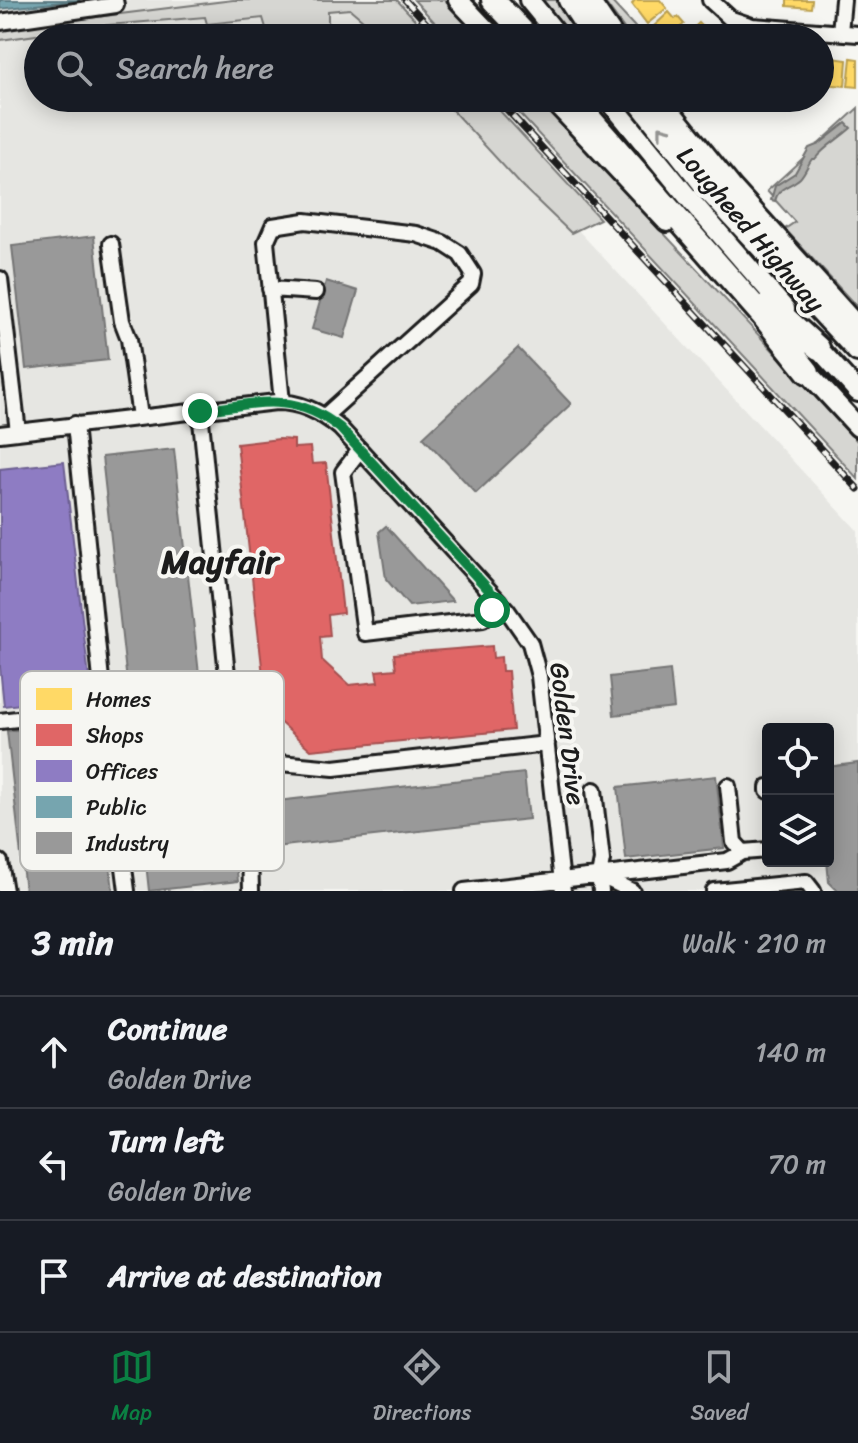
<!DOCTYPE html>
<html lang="en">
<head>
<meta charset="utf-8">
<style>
  body { margin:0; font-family:Sriracha,sans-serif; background:#242831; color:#f1f3f6 }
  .controls { position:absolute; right:24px; bottom:24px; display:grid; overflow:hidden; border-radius:8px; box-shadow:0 4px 20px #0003 }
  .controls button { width:72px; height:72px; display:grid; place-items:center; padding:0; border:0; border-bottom:2px solid #363941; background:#171b24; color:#f1f3f6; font:40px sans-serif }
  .stop { position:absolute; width:24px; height:24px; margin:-18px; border:6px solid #0b8043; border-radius:50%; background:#fff }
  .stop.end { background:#0b8043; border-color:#fff; box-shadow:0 2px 8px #0008 }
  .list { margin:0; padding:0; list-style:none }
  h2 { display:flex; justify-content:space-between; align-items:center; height:104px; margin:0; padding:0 32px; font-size:34px }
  h2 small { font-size:26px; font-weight:400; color:#9ea1a6 }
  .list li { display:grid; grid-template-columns:52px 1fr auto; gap:24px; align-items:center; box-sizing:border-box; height:112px; padding:0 32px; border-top:2px solid #363941 }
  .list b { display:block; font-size:30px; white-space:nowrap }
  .list p { margin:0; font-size:26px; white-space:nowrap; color:#9ea1a6 }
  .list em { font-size:26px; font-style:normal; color:#9ea1a6 }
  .icon { flex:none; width:44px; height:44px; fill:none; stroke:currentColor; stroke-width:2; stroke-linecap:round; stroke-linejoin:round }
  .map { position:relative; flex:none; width:858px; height:891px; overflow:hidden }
  .search { position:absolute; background:#171b24; box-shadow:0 4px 20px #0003; left:24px; right:24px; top:24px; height:88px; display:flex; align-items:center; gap:20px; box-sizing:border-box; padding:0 28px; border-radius:44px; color:#9ea1a6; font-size:30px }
  .sheet { height:440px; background:#171b24 }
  nav { display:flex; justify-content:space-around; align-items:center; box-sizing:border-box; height:112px; border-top:2px solid #363941; background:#171b24; font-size:22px; color:#9ea1a6 }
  nav a { display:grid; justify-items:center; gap:4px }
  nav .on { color:#0b8043 }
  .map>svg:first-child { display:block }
  .built { fill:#e6e6e2; fill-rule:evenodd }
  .green { fill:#d6d6d2; stroke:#797977; stroke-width:2 }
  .water { fill:#acaca9; stroke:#727271; stroke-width:2 }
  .homes { fill:#ffd966; stroke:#bba050; stroke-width:2 }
  .shops { fill:#e06666; stroke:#a55050; stroke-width:2 }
  .offices { fill:#8e7cc3; stroke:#6c5f91; stroke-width:2 }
  .public { fill:#76a5af; stroke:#5b7c83; stroke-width:2 }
  .industry { fill:#999; stroke:#747474; stroke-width:2 }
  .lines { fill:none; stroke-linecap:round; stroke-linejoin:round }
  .minor-casing { stroke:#1c1c1c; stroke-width:20 }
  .major-casing { stroke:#1c1c1c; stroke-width:24 }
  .highway-casing { stroke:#1c1c1c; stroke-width:28 }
  .minor { stroke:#f6f6f2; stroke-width:14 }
  .major { stroke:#f6f6f2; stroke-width:18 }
  .highway { stroke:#f6f6f2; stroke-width:22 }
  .rail-casing { stroke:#1c1c1c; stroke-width:7 }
  .rail { stroke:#f6f6f2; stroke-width:4; stroke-dasharray:12; stroke-linecap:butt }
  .oneway { stroke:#949492 }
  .route { stroke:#0b8043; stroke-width:10 }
  .labels { text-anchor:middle; stroke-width:8; stroke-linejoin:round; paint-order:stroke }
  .street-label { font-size:26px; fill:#1c1c1c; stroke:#f6f6f2 }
  .district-label { font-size:34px; font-weight:bold; fill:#1c1c1c; stroke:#f6f6f2 }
  .key { fill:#f6f6f2; stroke:#b5b5b2; stroke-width:2 }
  .key-label { font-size:22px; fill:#1c1c1c }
</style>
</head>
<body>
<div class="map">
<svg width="858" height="891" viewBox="0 0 858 891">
  <rect width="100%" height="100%" fill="#f6f6f2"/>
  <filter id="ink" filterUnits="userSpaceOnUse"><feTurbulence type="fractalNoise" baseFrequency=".0125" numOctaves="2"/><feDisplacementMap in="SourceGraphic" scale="16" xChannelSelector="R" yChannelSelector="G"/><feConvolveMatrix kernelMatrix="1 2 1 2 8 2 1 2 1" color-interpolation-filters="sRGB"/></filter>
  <g filter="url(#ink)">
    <path class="built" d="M0,0H364L399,38H38V98H455L858,531V891H0ZM768,729H828V861H768Z"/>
    <path class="green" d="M233,0H397L432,38H384L350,9L328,11V38H269L263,18L207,24L205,17L108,25L0,40V29Z
      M414,0H445L482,38H449Z
      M541,0H558L583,38H571Z
      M603,0H610L645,38H631Z
      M441,98H488L600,219L571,233L522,186Z
      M505,98H538L858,442V479Z
      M858,108V308L785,229L795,222L767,191Z"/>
    <path class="water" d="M846,123L851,128C839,139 825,146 815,159H812C808,164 805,173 800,178C790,187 779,186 775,201L771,200L775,186L795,173L809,148L819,144Z"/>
    <path class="homes" d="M635,0H660L667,8L647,24L632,4Z
      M787,0H812L811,8L787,6Z
      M669,12L675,19L678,17L684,24L668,38H659L652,28Z
      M699,23L711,35L708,38H683Z
      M826,57L847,60L845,86L823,84Z
      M851,58L858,59V87L848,86Z"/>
    <path class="shops" d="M279,439L294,440V448L310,447L312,464L326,463L343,613L328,615L330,636L320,637L322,660L349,685L378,682L376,671L396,669L394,654L492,646L493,658L501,657L502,671H508L513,730L311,750L267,711L237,444Z"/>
    <path class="offices" d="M64,462L91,696L4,706L0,667V469Z"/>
    <path class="public" d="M0,0H80L0,9Z"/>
    <path class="industry" d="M94,236L108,360L26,369L12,246Z
      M326,281L358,291L344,338L312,329Z
      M518,348L571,404L476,493L423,437Z
      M174,449L200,683L128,691L102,457Z
      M386,526L453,601L409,606L386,579L379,532Z
      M670,670L674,708L614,715L610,677Z
      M219,706L238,881L149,891L130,716Z
      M93,721L113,891H25L7,731Z
      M858,763V891H838L829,882L827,861L828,767Z
      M524,773L529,819L275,847L269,802Z
      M716,776L724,848L626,859L618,787Z"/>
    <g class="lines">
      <g class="minor-casing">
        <path id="minor" d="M710,0L731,19L752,26L858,34
          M0,22L116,5L115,0
          M840,32L843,0
          M111,244L122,321L129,339L140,417
          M0,279L18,432
          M270,289L316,292
          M282,402L266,242L273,226L305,221L416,234L443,243L460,254L473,274L471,284L325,416
          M200,411L229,694
          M0,434L276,402C301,402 321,412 340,428L507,610L530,643L539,676L563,891
          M359,451L343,472L365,633L483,619L500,602
          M0,721L104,709L75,424
          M237,759L334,768L547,744
          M728,786L734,842L743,852
          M768,787V791
          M594,790L602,860L599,875L601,891
          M0,862L5,891
          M599,875L632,891
          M127,891L104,709L229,694L250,849L251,891
          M464,891L727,861L743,852L768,850
          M714,891L806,882L813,891"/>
      </g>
      <g class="major-casing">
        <path id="major" d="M458,0L494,38
          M529,0L560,38
          M589,0L615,38
          M551,98L667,222
          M607,98L692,202L785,309
          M660,98L732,187L858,327
          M809,338L858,392
          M799,363L858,427"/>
      </g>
      <g class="highway-casing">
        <path id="highway" d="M493,0L529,38
          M570,0L595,38
          M572,98L763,316L808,372
          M637,98L711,192L858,350
          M769,303L818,348"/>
      </g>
      <use href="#minor" class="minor"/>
      <use href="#major" class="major"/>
      <use href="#highway" class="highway"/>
      <g class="rail-casing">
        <path id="rail" d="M405,0L440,38
          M496,98L858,489"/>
      </g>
      <use href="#rail" class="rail"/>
    </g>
    <defs><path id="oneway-chevron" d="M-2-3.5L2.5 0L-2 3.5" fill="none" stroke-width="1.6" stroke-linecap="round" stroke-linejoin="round" transform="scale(2)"/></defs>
    <use class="oneway" href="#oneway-chevron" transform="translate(663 131) rotate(-128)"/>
  </g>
  <g class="lines" filter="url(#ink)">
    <path class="route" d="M200,411C254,404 293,390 340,428L500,602L492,610"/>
  </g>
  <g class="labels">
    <g class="street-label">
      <text transform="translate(751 229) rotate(49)" y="9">Lougheed Highway</text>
      <text transform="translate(568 734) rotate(83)" y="9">Golden Drive</text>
    </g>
    <g class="district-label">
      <text x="220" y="573">Mayfair</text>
    </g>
  </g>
  <rect x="20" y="671" width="264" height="200" rx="12" class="key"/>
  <rect x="36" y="688" width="36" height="22" fill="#ffd966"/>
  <rect x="36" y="724" width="36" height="22" fill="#e06666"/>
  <rect x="36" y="760" width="36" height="22" fill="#8e7cc3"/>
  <rect x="36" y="796" width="36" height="22" fill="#76a5af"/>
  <rect x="36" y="832" width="36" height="22" fill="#999"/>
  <g class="key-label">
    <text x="86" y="707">Homes</text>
    <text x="86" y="743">Shops</text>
    <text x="86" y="779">Offices</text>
    <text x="86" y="815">Public</text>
    <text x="86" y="851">Industry</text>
  </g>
</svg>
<div class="controls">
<button><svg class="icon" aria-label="locate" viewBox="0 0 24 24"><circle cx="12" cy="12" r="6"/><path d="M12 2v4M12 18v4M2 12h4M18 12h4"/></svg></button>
<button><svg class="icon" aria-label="layers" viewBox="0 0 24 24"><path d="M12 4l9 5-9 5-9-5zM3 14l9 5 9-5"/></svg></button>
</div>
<div class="stop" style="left:492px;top:610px"></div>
<div class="stop end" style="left:200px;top:411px"></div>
<div class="search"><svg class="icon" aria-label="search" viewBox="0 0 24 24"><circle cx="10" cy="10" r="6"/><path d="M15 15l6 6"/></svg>Search here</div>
</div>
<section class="sheet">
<h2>3 min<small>Walk · 210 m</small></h2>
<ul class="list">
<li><svg class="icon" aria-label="ahead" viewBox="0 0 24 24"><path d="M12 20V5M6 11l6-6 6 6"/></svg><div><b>Continue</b><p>Golden Drive</p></div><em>140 m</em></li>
<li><svg class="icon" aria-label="left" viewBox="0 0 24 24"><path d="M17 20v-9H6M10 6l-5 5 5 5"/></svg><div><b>Turn left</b><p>Golden Drive</p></div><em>70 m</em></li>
<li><svg class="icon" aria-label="arrive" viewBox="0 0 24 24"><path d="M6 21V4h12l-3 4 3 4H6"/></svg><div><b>Arrive at destination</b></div></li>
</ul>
</section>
<nav>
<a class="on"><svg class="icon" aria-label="map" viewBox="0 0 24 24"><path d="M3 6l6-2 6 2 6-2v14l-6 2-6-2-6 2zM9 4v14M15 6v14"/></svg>Map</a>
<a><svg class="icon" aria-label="directions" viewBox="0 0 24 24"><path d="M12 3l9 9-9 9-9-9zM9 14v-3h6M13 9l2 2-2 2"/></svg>Directions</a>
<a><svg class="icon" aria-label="saved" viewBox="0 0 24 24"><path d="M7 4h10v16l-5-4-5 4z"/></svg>Saved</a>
</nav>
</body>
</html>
